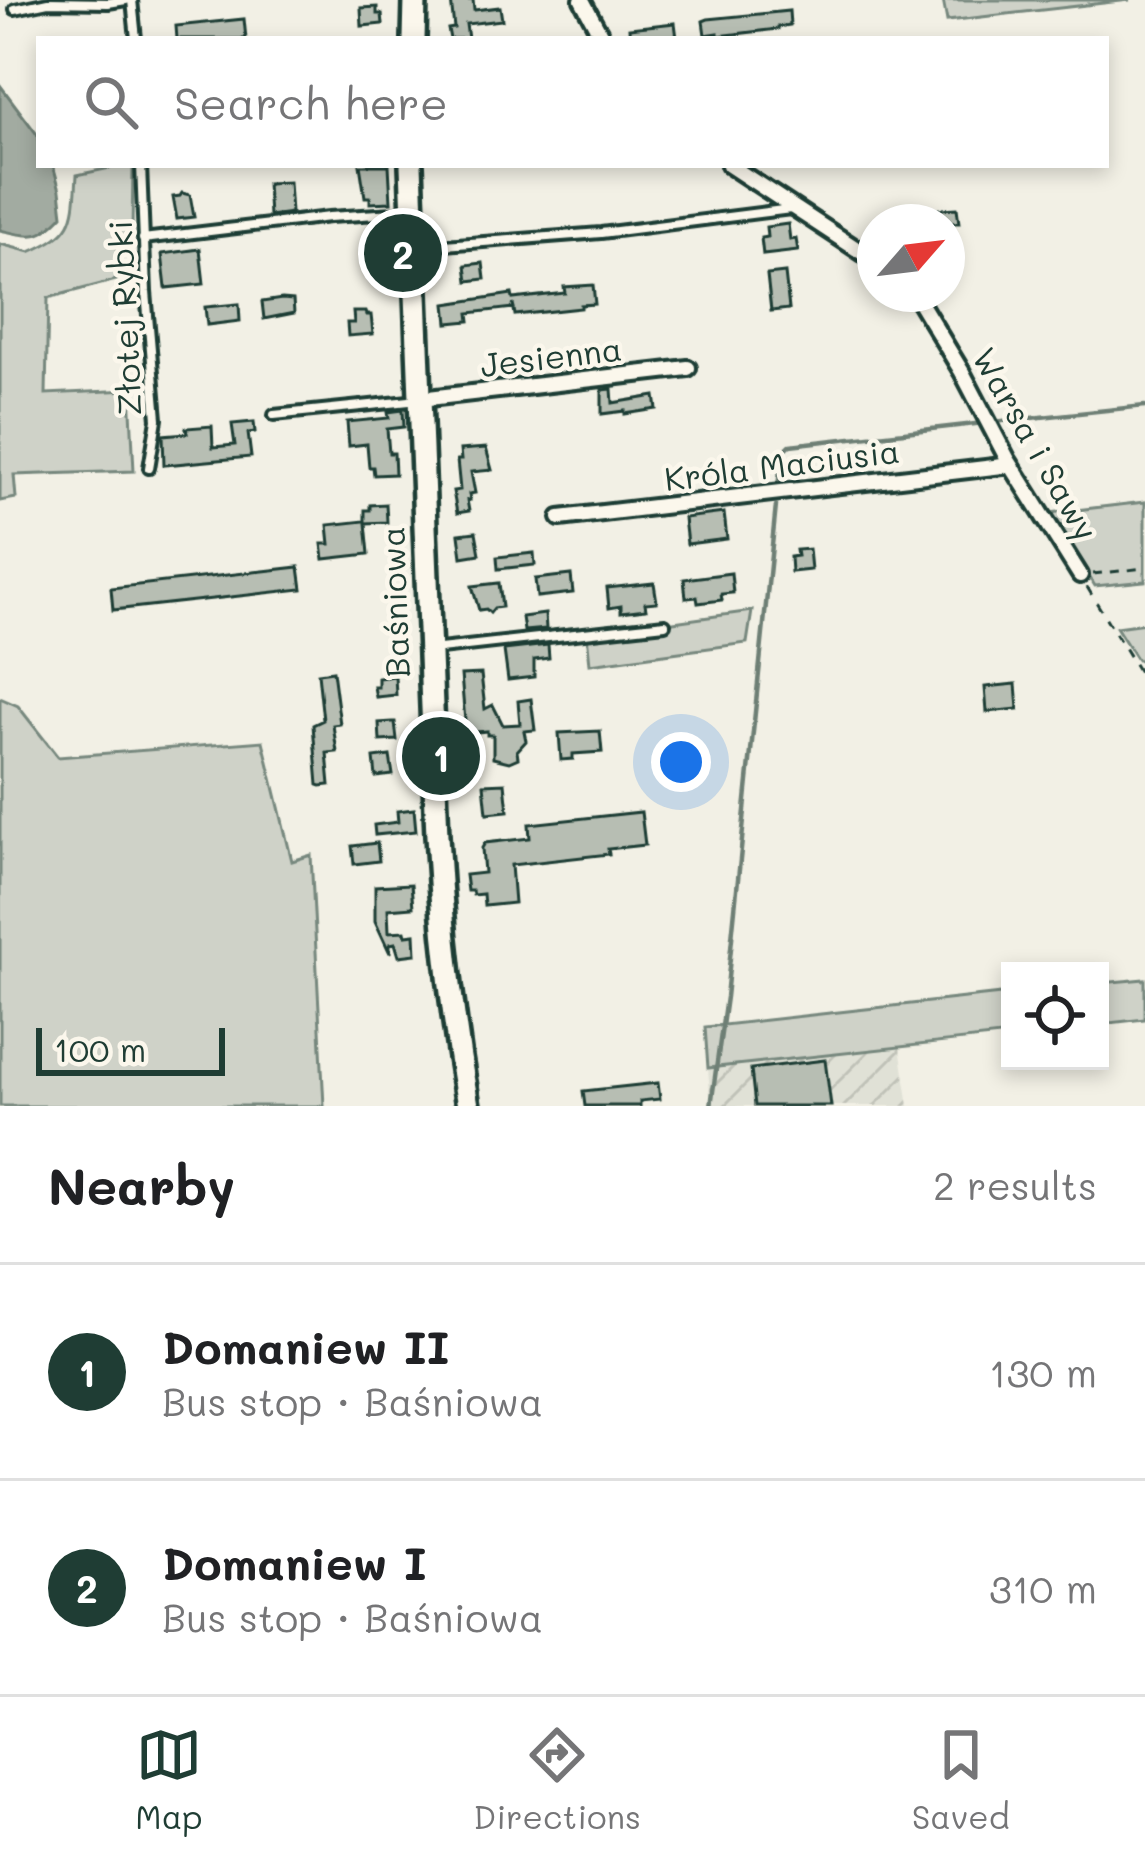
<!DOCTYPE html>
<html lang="en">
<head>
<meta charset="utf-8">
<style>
  body { margin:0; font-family:Mali,sans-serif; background:#f6f6f6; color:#202124 }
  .controls { position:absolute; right:36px; bottom:36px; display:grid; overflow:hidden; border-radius:0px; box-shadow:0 6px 18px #0003 }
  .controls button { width:108px; height:108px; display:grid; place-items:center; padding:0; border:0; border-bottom:3px solid #e0e0e0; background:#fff; color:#202124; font:60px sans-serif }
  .compass { position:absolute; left:857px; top:204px; width:108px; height:108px; border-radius:50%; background:#fff; box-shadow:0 6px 18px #0003; rotate:62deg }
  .scale { position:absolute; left:36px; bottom:30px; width:189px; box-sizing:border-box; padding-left:12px; border:6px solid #1f3d34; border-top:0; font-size:33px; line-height:42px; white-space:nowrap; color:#1f3d34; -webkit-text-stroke:9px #fbf7ec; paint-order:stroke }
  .you { position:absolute; left:681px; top:762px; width:42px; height:42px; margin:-30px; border:9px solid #fff; border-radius:50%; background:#1a73e8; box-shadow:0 0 0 18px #1a73e833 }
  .badge { display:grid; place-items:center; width:78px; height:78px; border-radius:50%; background:#1f3d34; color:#fff; font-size:39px; font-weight:700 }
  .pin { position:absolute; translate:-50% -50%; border:6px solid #fff; box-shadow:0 3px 12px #0006 }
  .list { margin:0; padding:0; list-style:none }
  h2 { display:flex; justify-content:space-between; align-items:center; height:156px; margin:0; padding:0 48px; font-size:51px }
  h2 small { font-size:39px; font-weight:400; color:#757577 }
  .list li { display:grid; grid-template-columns:78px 1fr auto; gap:36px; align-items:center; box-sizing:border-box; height:216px; padding:0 48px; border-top:3px solid #e0e0e0 }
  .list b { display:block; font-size:45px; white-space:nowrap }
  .list p { margin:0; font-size:39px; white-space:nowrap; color:#757577 }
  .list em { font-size:39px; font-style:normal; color:#757577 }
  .icon { flex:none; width:66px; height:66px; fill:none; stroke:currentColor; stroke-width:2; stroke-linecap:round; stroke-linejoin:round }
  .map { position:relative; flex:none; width:1145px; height:1106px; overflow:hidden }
  .search { position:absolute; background:#fff; box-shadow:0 6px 18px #0003; left:36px; right:36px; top:36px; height:132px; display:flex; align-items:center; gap:30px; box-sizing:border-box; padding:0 42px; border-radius:0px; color:#757577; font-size:45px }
  .sheet { height:588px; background:#fff }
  nav { display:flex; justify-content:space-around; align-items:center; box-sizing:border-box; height:168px; border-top:3px solid #e0e0e0; background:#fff; font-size:33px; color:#757577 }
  nav a { display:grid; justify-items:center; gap:6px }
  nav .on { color:#1f3d34 }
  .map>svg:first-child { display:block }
  .industrial { fill:url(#industrial-furrows) }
  .grass { fill:#cfd2c8; stroke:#77887e; stroke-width:3 }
  .water { fill:#a2aba1; stroke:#6e7f75; stroke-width:3 }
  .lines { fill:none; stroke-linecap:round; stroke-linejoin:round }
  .stream { stroke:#6e7f75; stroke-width:4.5 }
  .building { fill:#b7beb3; stroke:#1f3d34; stroke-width:3 }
  .service-casing { stroke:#1f3d34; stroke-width:16 }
  .minor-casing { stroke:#1f3d34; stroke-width:22 }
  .secondary-casing { stroke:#1f3d34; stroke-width:30 }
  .path { stroke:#1f3d34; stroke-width:3; stroke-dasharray:9 9; stroke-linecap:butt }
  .service { stroke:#fbf7ec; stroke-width:8 }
  .minor { stroke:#fbf7ec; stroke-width:14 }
  .secondary { stroke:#fbf7ec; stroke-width:21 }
  .labels { text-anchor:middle; stroke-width:9; stroke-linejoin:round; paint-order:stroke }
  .street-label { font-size:33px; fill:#1f3d34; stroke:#fbf7ec }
</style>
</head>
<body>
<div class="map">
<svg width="1145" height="1106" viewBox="0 0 1145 1106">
  <defs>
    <pattern id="industrial-furrows" width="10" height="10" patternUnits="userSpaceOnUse" patternTransform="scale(3)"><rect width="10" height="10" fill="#e0e1d6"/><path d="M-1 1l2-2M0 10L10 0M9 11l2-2" fill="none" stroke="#c0c2b8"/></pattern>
  </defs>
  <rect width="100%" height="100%" fill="#f2f0e5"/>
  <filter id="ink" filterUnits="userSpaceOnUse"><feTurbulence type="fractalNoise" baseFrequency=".00833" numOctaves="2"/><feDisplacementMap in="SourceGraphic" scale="24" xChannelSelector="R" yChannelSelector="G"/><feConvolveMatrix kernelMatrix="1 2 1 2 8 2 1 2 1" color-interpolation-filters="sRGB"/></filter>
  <g filter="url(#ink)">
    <path class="industrial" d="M900,1047L909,1106H711L708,1068Z"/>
    <path class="grass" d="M943,0H1130L947,21Z
      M124,165H133L132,233L117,249L124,278L48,298L46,394L130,390L134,471L14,475L16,498L0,501V244L30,252C75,232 74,222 77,175Z
      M1145,502V581L1095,586L1050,513Z
      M752,611L747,643L590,664L587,634Z
      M1145,623V659L1137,660L1116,627Z
      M0,698L18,706L58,757L263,741L292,861L311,855L324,1106H0Z
      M1145,979V1019L1100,1024V983Z
      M1010,993V1035L708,1068L705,1027Z"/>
    <path class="water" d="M0,85L39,137V165H53L60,190L63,215C39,241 33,237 0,230Z"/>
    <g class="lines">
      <path class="stream" d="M993,422L1145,406
        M778,487L782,453L790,445L984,423
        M711,1106L726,997L776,506"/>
    </g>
    <path class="building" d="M451,0H473L474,10L500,7L502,20L466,24L468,39H450L448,29L454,28Z
      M377,7V14H382L383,24L362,26L361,8Z
      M789,11L790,25L778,27V29L718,36V33L705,35L703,21L708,19Z
      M244,19L246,39H177L176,26Z
      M675,23L677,38L630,39L629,28Z
      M360,165H389L391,202L370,203V197H365Z
      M289,182L291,213L269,216L267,183Z
      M182,193L190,195L194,217L177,219L173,197L180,196Z
      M957,208L959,223L907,222L906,211Z
      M788,224L790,240L796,239L798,251L763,255L761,238L767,237L766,227Z
      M200,249L204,284L166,288L162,254Z
      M483,263L485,279L468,281L466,265Z
      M785,273L789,309L771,311L767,275Z
      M593,285L595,304L581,305V308L515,315L513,304L514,308L469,313L470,321L448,323L446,304L512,294L513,299L565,293L564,287Z
      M282,299L293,300L294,313L264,319L262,302Z
      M239,304L240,321L207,325L205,307Z
      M353,312H366L367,315H371L373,334L348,336L347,323H354Z
      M612,389L613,403L655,396L657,409L625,414V411L602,414V390Z
      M403,410L404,427L387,429L389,453H394L395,474L374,475L373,467H369L367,444L349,446L347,422L389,418L388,412Z
      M254,422L255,432L248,433L251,457L164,465L163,435L187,433L186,428L212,426L213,447L235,445L232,424Z
      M486,448L492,470L471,472L475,493L469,494L470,500H467L469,511L457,513L453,491L460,490L457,460H461L460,450Z
      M386,504L387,522L366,523L369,554L324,559L322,544H330L328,525L365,521V510H370V505Z
      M724,513L727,539L687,544L684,518Z
      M476,532L480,554L462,557L459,534Z
      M809,549L811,570L791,572L790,557L797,556L796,550Z
      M534,553L535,565L498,569L497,557Z
      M299,567L302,589L113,610L111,588Z
      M731,573L733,593L721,594L722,600L698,603L697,597L686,598L684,579Z
      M571,575L573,593L537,597L535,579Z
      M499,583L502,607L494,608L490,613L486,609L479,610L472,586Z
      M654,583L657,602L645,603L646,609L621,612V606L609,608L607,588Z
      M545,614L546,629L524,631L522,617Z
      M548,645L549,658L534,660V677L508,680L504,650Z
      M333,671L340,724L333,725L337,752L327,753L330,785L321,786L318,785L313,725L323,720L318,673Z
      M481,674L485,709L493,705L503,725L520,724L518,701L531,699L535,730L524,731L526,741L517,751L518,758L509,762L493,758V735H487V731L466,733L461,675Z
      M395,676L396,695L376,697L374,687H378V678Z
      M1016,684L1018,709L987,712L985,687Z
      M393,722H395L397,740L380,741L379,723Z
      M600,731L602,752L573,754V759L561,760L559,733Z
      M390,756L393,775L376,777L374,758Z
      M505,783L508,811L487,813L484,784Z
      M414,809L416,831L375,835L374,825L398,822L397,811Z
      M641,812L645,845L608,849L609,854L511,865L514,903L484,906L483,894L473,895L472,891H467L465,875L484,873L482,848L485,843L530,838L529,824Z
      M377,843L379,861L354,864L352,846Z
      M411,884L413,907L388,909L389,932L405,931L406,935L415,934L416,954L399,956L395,943L390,944V953L375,921V886Z
      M825,1060L831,1106H755L751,1069Z
      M658,1083L660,1099L640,1101V1106H585L583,1091Z"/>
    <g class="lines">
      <g class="service-casing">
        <path id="service" d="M132,0L136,39
          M15,9L48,2L108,3L126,0
          M141,165L146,292L157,419L149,468
          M143,239L329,217L411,212
          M418,247L601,233L791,209
          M274,415L419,400
          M431,650L665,624"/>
      </g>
      <g class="minor-casing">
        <path id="minor" d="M582,0L603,39
          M729,165L875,261
          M915,294L962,372L1008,460L1080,575
          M420,399L688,368
          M560,518L1011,465"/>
      </g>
      <g class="secondary-casing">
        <path id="secondary" d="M414,39L415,0
          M411,165L437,836C442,927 452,1016 468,1106"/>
      </g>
      <path class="path" d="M1093,574L1145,568
        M1087,587L1145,682"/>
      <use href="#service" class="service"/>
      <use href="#minor" class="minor"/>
      <use href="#secondary" class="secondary"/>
    </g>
  </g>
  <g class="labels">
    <g class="street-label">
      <text transform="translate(125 318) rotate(-93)" y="12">Złotej Rybki</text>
      <text transform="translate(551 357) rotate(-7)" y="12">Jesienna</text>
      <text transform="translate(1035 444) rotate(60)" y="12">Warsa i Sawy</text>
      <text transform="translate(782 465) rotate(-7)" y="12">Króla Maciusia</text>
      <text transform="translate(395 602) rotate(-92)" y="12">Baśniowa</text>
    </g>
  </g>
</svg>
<div class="controls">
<button><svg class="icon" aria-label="locate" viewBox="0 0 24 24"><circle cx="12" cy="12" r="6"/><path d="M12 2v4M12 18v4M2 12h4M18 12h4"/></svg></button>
</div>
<svg class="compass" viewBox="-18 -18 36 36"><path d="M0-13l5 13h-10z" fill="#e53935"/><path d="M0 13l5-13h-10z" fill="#757577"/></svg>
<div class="scale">100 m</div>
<div class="you"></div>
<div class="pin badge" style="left:441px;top:756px">1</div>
<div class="pin badge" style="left:403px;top:253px">2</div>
<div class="search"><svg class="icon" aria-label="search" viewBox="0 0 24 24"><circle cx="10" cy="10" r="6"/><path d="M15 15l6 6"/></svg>Search here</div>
</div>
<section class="sheet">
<h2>Nearby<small>2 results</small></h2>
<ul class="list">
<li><span class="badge">1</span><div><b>Domaniew II</b><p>Bus stop · Baśniowa</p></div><em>130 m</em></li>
<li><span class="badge">2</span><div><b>Domaniew I</b><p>Bus stop · Baśniowa</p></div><em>310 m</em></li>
</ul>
</section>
<nav>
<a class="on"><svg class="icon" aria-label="map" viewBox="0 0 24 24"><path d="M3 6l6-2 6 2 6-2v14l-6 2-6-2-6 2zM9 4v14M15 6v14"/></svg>Map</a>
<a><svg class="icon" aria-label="directions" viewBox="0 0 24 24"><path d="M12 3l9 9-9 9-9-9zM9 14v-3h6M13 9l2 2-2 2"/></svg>Directions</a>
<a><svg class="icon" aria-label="saved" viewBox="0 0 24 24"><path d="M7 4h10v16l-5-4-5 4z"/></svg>Saved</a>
</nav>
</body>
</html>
